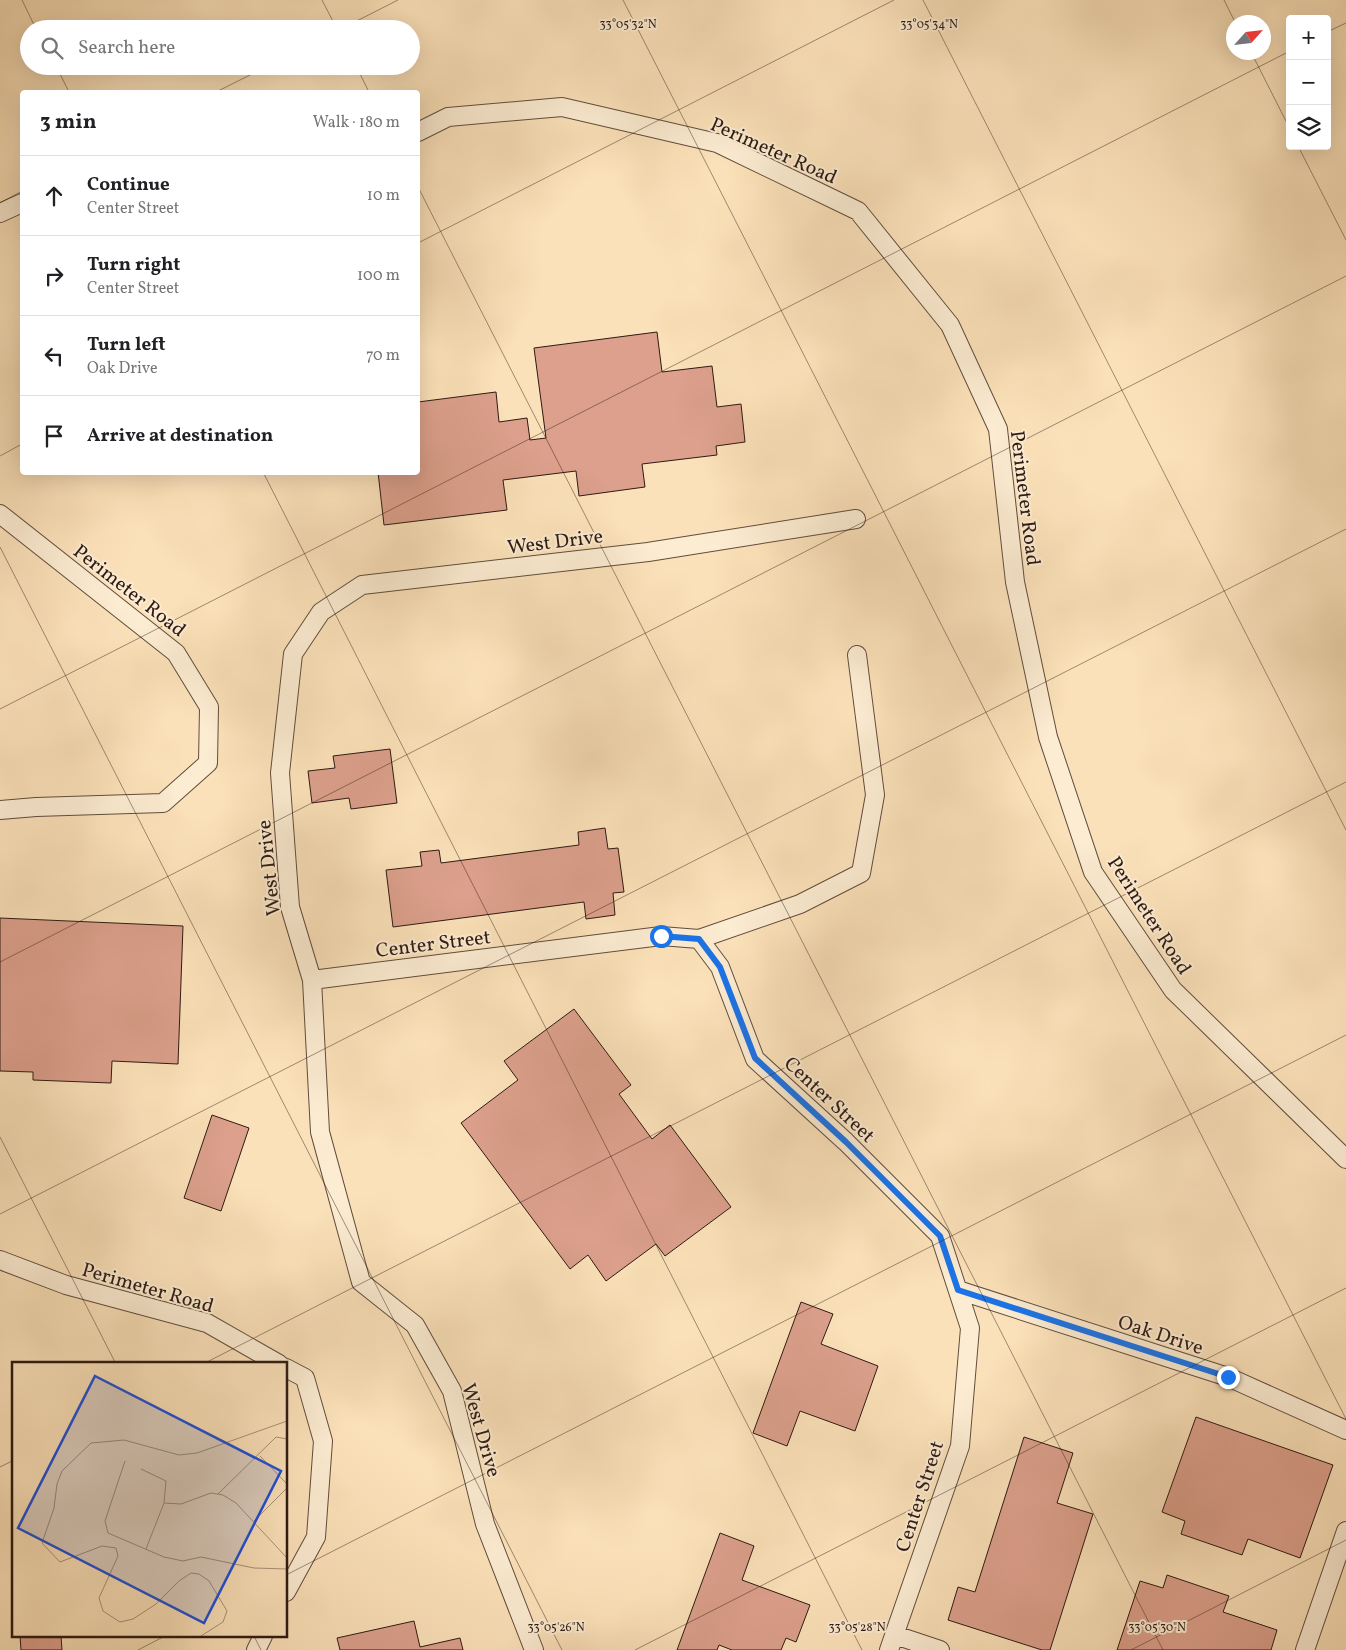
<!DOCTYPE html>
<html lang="en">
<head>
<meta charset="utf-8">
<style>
  body { margin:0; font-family:Vollkorn,serif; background:#f6f6f6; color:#202124 }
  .controls { position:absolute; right:15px; top:15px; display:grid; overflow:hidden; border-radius:5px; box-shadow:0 5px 20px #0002 }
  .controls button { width:45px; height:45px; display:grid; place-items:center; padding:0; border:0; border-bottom:1px solid #e0e0e0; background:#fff; color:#202124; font:25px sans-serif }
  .compass { position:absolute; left:1226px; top:15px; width:45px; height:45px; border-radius:50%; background:#fff; box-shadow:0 5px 20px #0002; rotate:63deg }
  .stop { position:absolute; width:15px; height:15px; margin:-11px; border:4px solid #1a73e8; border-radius:50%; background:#fff }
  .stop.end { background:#1a73e8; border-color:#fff; box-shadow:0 1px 5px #0008 }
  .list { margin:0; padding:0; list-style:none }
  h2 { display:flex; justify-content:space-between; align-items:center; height:65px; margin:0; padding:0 20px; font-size:21px }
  h2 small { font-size:16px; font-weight:400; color:#757577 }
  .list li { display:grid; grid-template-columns:32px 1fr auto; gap:15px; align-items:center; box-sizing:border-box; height:80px; padding:0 20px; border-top:1px solid #e0e0e0 }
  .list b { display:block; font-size:19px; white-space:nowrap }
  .list p { margin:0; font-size:16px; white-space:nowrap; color:#757577 }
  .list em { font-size:16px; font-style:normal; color:#757577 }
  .icon { flex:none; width:28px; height:28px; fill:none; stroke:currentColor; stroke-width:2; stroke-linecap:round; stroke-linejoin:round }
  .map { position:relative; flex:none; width:1346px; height:1650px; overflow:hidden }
  .search { position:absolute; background:#fff; box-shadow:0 5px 20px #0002; left:20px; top:20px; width:400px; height:55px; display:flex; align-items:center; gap:12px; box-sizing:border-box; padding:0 18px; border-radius:28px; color:#757577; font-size:19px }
  .panel { position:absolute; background:#fff; box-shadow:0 5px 20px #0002; left:20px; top:90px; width:400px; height:385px; border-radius:5px }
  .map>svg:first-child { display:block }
  .building { fill:#dca08c; stroke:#2e1a13 }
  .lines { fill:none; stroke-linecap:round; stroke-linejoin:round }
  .service-casing { stroke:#614c3c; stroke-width:20 }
  .service { stroke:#fcecd2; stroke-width:18 }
  .route { stroke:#1a73e8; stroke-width:6 }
  .ticks { fill:none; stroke:#2e1a13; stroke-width:1; stroke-opacity:0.45 }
  .labels { text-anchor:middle; stroke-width:4; stroke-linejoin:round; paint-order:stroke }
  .street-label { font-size:20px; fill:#2e1a13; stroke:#fcecd2 }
  .inset-road { fill:none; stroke:#a99177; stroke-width:1 }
  .view { fill:#1d4ed8; fill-opacity:0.15; stroke:#1d4ed8; stroke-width:2.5 }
  .inset-edge { fill:none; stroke:#2e1a13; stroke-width:2.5 }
  .ticks-label { font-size:12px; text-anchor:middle; fill:#2e1a13; stroke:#fcecd2; stroke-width:4; stroke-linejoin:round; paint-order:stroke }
</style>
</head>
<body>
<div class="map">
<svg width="1346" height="1650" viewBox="0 0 1346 1650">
  <rect width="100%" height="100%" fill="#fbe1b9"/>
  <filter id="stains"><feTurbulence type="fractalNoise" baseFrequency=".004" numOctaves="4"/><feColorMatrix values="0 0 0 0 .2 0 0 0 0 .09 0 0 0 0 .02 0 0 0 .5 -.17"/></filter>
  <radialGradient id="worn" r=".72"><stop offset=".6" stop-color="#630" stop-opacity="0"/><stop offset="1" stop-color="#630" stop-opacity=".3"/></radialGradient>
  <path class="building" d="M657,332L662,372L712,366L717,407L741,404L745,442L716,446L717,455L642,464L645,487L579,496L576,471L503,480L507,510L384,525L378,472H418V402L496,392L499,422L527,418L530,440L546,438L534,348Z
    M390,749L397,803L351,809L349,798L312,803L308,771L335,768L333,756Z
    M605,828L608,849L618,848L624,892L613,893L615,915L586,919L584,902L393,927L386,870L422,866L420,852L439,850L441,863L579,845L578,832Z
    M0,918L183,926L178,1064L112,1061L111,1083L33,1080V1072L0,1071Z
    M574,1009L631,1085L619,1094L652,1139L670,1125L731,1207L665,1256L656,1244L606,1281L588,1255L570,1269L461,1123L518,1080L504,1061Z
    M212,1115L249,1128L221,1211L184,1198Z
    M801,1302L833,1314L821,1344L878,1366L855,1431L800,1411L787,1446L753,1433Z
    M1196,1417L1333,1465L1300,1558L1248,1539L1242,1555L1181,1534L1185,1521L1162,1512Z
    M1024,1437L1073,1453L1057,1503L1093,1514L1050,1650H1042L948,1620L958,1587L975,1592Z
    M720,1533L754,1546L742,1580L810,1605L796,1642L786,1638L781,1650H732L719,1645L717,1650H677Z
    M1167,1575L1229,1596L1223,1612L1277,1630L1271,1650H1117L1140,1581L1163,1588Z
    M414,1621L420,1647L460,1638L463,1650H340L337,1638Z
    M20,1636H61L62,1650H21Z"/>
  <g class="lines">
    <g class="service-casing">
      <path id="service" d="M418,132L448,117L562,107L717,143L858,211L950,325L998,429L1015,582L1048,737L1093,872L1173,990L1346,1159
        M0,213L22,203
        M0,514L176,653L209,707L208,763L163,803L36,807L0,810
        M699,939L800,904L861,873L875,795L857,655
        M312,980L661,936L699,939L720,967L755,1059L846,1142L940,1236L970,1328L960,1446L889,1650
        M0,1260L66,1285L207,1323L279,1364
        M958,1290L1228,1377L1346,1430
        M286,1368L305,1378L323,1441L316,1537L286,1592
        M895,1635L940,1650
        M256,1650L263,1636
        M534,1650L485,1524L452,1391L415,1325L361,1282L320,1132L312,980L290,907L280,773L293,654L321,612L362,585L648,552L856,519
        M1305,1650L1346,1531"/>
    </g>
    <use href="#service" class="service"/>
  </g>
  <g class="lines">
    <path class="route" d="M661,936L699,939L720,967L755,1058L846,1142L940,1236L958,1290L1228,1377"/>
  </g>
  <path class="ticks" d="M22,0L36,29M322,0L337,29M623,0L1346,1419M923,0L1346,830M1224,0L1235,22M341,29L398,0M1327,32L1346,23M1251,52L1290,129M56,66L69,92M356,66L369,92M216,92L268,66M1298,146L1346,240M418,187L1163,1650M0,203L22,191M418,243L894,0M0,456L22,444M263,472L862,1650M0,547L562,1650M0,709L1290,51M0,962L1346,276M0,1137L116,1364M0,1214L1346,529M203,1364L1346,782M0,1467L14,1460M286,1575L1346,1035M254,1636L261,1650M138,1650L165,1636M635,1650L1346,1288M1131,1650L1346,1540"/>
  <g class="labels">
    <g class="street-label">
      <text transform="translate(774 150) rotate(24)" y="7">Perimeter Road</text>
      <text transform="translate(1026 498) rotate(83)" y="7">Perimeter Road</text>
      <text transform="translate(555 541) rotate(-7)" y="7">West Drive</text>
      <text transform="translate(130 590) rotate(38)" y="7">Perimeter Road</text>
      <text transform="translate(268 868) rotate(-96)" y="7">West Drive</text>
      <text transform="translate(1150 915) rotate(57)" y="7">Perimeter Road</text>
      <text transform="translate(433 943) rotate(-7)" y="7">Center Street</text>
      <text transform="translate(830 1099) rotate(43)" y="7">Center Street</text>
      <text transform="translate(148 1287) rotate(16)" y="7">Perimeter Road</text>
      <text transform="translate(1161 1334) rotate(18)" y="7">Oak Drive</text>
      <text transform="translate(482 1430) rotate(74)" y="7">West Drive</text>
      <text transform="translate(919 1496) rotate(-72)" y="7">Center Street</text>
    </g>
  </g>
  <g transform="translate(12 1362)">
    <rect width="275" height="275" fill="#fbe1b9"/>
    <path class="inset-road" d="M248,94L275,122M113,99L93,159L96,171L152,195L171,199L189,195L242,206L275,207M129,107L154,119L152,141M206,132L264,75L275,77M242,159L275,126M134,187L152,141L169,142L199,131L211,133L224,141L275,196M189,274L211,260L215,249L197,219L187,212L179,211L167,219L144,242L121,257L108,260L91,249L87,236L106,194L104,186L90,184L48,200L30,181L42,146L45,122L50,109L79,81L112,78L167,93L185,91L275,59"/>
    <path class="view" d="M83,14L269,109L192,261L6,166Z"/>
    <rect width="275" height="275" class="inset-edge"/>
  </g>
  <g class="ticks-label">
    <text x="628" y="28">33°05'32"N</text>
    <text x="929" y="28">33°05'34"N</text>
    <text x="556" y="1631">33°05'26"N</text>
    <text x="857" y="1631">33°05'28"N</text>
    <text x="1157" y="1631">33°05'30"N</text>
  </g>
  <rect width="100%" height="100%" filter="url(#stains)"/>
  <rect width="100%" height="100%" fill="url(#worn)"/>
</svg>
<div class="controls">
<button>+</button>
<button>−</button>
<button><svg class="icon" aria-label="layers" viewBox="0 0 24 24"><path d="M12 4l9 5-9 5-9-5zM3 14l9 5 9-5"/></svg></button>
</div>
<svg class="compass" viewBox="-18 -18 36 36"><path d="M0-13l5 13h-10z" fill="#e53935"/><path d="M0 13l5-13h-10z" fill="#757577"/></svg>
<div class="stop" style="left:661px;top:936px"></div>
<div class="stop end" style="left:1228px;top:1377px"></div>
<div class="search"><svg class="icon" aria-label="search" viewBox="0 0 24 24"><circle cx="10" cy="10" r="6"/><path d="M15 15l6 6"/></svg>Search here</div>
<section class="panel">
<h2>3 min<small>Walk · 180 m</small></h2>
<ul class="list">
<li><svg class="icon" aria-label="ahead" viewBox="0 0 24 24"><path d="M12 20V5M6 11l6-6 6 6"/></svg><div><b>Continue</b><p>Center Street</p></div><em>10 m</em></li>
<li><svg class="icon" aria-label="right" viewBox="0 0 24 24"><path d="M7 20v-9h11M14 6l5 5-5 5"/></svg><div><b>Turn right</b><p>Center Street</p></div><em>100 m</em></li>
<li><svg class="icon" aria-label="left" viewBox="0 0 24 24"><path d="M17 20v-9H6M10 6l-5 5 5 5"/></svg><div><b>Turn left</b><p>Oak Drive</p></div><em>70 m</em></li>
<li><svg class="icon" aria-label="arrive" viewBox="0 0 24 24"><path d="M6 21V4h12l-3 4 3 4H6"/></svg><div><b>Arrive at destination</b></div></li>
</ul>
</section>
</div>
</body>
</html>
